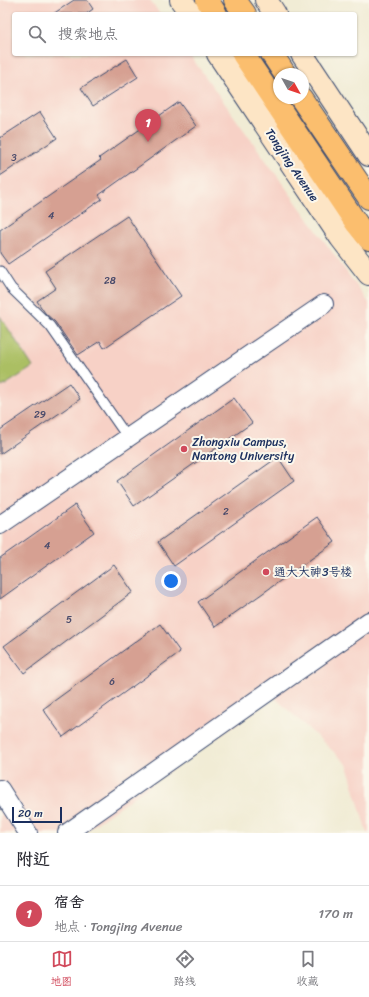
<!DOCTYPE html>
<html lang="zh">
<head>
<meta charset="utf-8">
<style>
  body { margin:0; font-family:Sriracha,"LXGW WenKai TC",sans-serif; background:#f7f7f7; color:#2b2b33 }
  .compass { position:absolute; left:273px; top:68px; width:36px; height:36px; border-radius:50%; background:#fff; box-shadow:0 1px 3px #0004; rotate:130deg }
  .scale { position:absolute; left:12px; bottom:10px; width:50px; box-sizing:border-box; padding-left:4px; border:2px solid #1b2f5e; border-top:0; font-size:11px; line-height:14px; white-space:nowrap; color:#1b2f5e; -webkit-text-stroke:3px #fbf7ec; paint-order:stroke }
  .you { position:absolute; left:171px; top:581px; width:14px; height:14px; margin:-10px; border:3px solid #fff; border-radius:50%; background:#1a73e8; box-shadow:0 0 0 6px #1a73e833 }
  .badge { display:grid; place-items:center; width:26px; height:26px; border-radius:50%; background:#d1495b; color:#fff; font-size:13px; font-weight:700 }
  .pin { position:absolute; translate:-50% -33px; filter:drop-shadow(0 1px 2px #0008) }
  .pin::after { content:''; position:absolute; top:21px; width:14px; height:12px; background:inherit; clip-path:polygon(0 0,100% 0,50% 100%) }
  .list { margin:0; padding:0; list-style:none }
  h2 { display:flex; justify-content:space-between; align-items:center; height:52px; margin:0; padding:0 16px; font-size:17px }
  h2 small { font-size:13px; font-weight:400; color:#7c7c81 }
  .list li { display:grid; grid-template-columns:26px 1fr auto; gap:12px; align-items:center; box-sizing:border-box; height:56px; padding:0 16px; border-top:1px solid #e1e1e2 }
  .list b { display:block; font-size:15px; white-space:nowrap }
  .list p { margin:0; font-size:13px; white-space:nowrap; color:#7c7c81 }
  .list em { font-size:13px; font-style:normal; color:#7c7c81 }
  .icon { flex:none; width:22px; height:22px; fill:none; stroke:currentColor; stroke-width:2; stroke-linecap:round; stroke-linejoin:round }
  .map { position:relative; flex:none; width:369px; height:833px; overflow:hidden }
  .search { position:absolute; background:#fff; box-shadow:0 1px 3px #0004; left:12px; right:12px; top:12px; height:44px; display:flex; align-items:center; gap:10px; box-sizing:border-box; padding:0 14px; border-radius:4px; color:#7c7c81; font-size:15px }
  .sheet { height:108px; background:#fff }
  nav { display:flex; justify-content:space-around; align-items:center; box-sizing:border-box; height:56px; border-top:1px solid #e1e1e2; background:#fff; font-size:11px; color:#7c7c81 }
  nav a { display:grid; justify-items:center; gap:2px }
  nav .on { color:#d1495b }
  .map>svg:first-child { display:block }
  .built { fill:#f7d1c6 }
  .green { fill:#abbf64; stroke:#637761 }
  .building { fill:#d6a092 }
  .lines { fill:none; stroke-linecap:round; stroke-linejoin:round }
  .service-casing { stroke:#3b4b70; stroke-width:11 }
  .minor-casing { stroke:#3b4b70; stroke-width:20 }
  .secondary-casing { stroke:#3b4b70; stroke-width:24 }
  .trunk-casing { stroke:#3b4b70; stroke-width:24 }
  .service { stroke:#fff; stroke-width:9 }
  .minor { stroke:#fff; stroke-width:18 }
  .secondary { stroke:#fde5c5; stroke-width:22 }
  .trunk { stroke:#fbbe6e; stroke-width:22 }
  .poi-dot { fill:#d1495b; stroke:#fbf7ec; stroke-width:1.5 }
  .labels { text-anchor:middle; stroke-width:4; stroke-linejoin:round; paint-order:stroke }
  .number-label { font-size:10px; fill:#4a4b6b }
  .street-label { font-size:12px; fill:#1b2f5e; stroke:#fbf7ec }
  .poi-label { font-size:12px; fill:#1b2f5e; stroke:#fbf7ec; text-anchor:start }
</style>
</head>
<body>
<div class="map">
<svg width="369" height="833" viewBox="0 0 369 833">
  <rect width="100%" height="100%" fill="#fbf7ec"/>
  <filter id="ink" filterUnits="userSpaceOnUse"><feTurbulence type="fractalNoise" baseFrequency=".025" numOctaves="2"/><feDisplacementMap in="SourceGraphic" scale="8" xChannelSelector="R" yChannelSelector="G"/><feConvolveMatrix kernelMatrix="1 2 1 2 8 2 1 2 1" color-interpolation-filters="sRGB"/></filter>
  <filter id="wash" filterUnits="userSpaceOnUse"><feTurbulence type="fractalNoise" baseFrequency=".012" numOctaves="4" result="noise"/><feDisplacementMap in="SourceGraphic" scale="16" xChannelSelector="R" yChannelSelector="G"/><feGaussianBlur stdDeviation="0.9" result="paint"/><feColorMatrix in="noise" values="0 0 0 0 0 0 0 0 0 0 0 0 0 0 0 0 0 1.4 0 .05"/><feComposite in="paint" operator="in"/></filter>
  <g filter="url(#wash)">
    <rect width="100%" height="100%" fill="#f1ecd5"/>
    <path class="built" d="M0,0H150L160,14H14V54H189L369,303V833H367L347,764L274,697L83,833H0Z"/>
    <path class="green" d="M0,316L33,367L2,387L0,384Z"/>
    <g id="blocks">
      <path class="building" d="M74,0H87L93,9L86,14H53Z
        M127,59L138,77L93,106L81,88Z
        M179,102L196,126L99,195L102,199L8,264L0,253V230L101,160L99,158Z
        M40,112L57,138L0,176V138Z
        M127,216L181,296L104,348L100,341L78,355L55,322L45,313L37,301L56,288L45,271Z
        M69,383L80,399L0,454V430Z
        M234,398L252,423L134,506L117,481Z
        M278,457L294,481L174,566L158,542Z
        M75,505L94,532L0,599V558Z
        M317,517L335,542L215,627L198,602Z
        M114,565L133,592L24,673L4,646Z
        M160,624L180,652L63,737L43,709Z"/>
    </g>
  </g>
  <g filter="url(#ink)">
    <use href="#blocks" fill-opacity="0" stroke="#3b4b70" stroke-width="1"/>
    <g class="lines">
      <g class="service-casing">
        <path id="service" d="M0,271L11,288L50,326L128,438"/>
      </g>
      <g class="minor-casing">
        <path id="minor" d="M0,525L324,304
          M0,789L28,833
          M67,833L369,621"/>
      </g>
      <g class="secondary-casing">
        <path id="secondary" d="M181,0L191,14
          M266,0L275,14
          M218,54L341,238L369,274
          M302,54L369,155"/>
      </g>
      <g class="trunk-casing">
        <path id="trunk" d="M207,0L216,14
          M235,0L245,14
          M243,54L357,224L369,239
          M272,54L285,74
          M301,98L369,198"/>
      </g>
      <use href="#service" class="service"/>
      <use href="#minor" class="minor"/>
      <use href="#secondary" class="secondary"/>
      <use href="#trunk" class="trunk"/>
    </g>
  </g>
  <g class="poi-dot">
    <circle cx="184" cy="449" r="4"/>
    <circle cx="266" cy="572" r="4"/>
  </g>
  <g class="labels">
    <g class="number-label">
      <text x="14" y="161">3</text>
      <text x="51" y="219">4</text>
      <text x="110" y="284">28</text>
      <text x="40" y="418">29</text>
      <text x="226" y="515">2</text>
      <text x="47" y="549">4</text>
      <text x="69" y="623">5</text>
      <text x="112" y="685">6</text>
    </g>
    <g class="street-label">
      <text transform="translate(292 165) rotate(56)" y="4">Tongjing Avenue</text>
    </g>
    <g class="poi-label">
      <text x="192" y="446">Zhongxiu Campus,<tspan x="192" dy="14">Nantong University</tspan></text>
      <text x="274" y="576">通大大神3号楼</text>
    </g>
  </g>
</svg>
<svg class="compass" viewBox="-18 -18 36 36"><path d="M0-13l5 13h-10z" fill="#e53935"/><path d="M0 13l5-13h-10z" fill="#7c7c81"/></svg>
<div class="scale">20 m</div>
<div class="you"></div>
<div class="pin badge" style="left:148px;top:142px">1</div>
<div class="search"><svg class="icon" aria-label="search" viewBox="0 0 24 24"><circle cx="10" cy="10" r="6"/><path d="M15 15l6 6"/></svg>搜索地点</div>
</div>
<section class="sheet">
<h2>附近<small></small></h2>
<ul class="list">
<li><span class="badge">1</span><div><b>宿舍</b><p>地点 · Tongjing Avenue</p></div><em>170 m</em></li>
</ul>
</section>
<nav>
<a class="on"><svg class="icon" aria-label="map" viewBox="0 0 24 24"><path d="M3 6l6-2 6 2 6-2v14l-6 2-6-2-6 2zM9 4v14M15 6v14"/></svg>地图</a>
<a><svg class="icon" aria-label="directions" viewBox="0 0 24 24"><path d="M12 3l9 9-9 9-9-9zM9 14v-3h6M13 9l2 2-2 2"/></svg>路线</a>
<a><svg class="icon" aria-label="saved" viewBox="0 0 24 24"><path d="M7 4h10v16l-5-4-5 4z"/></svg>收藏</a>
</nav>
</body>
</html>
